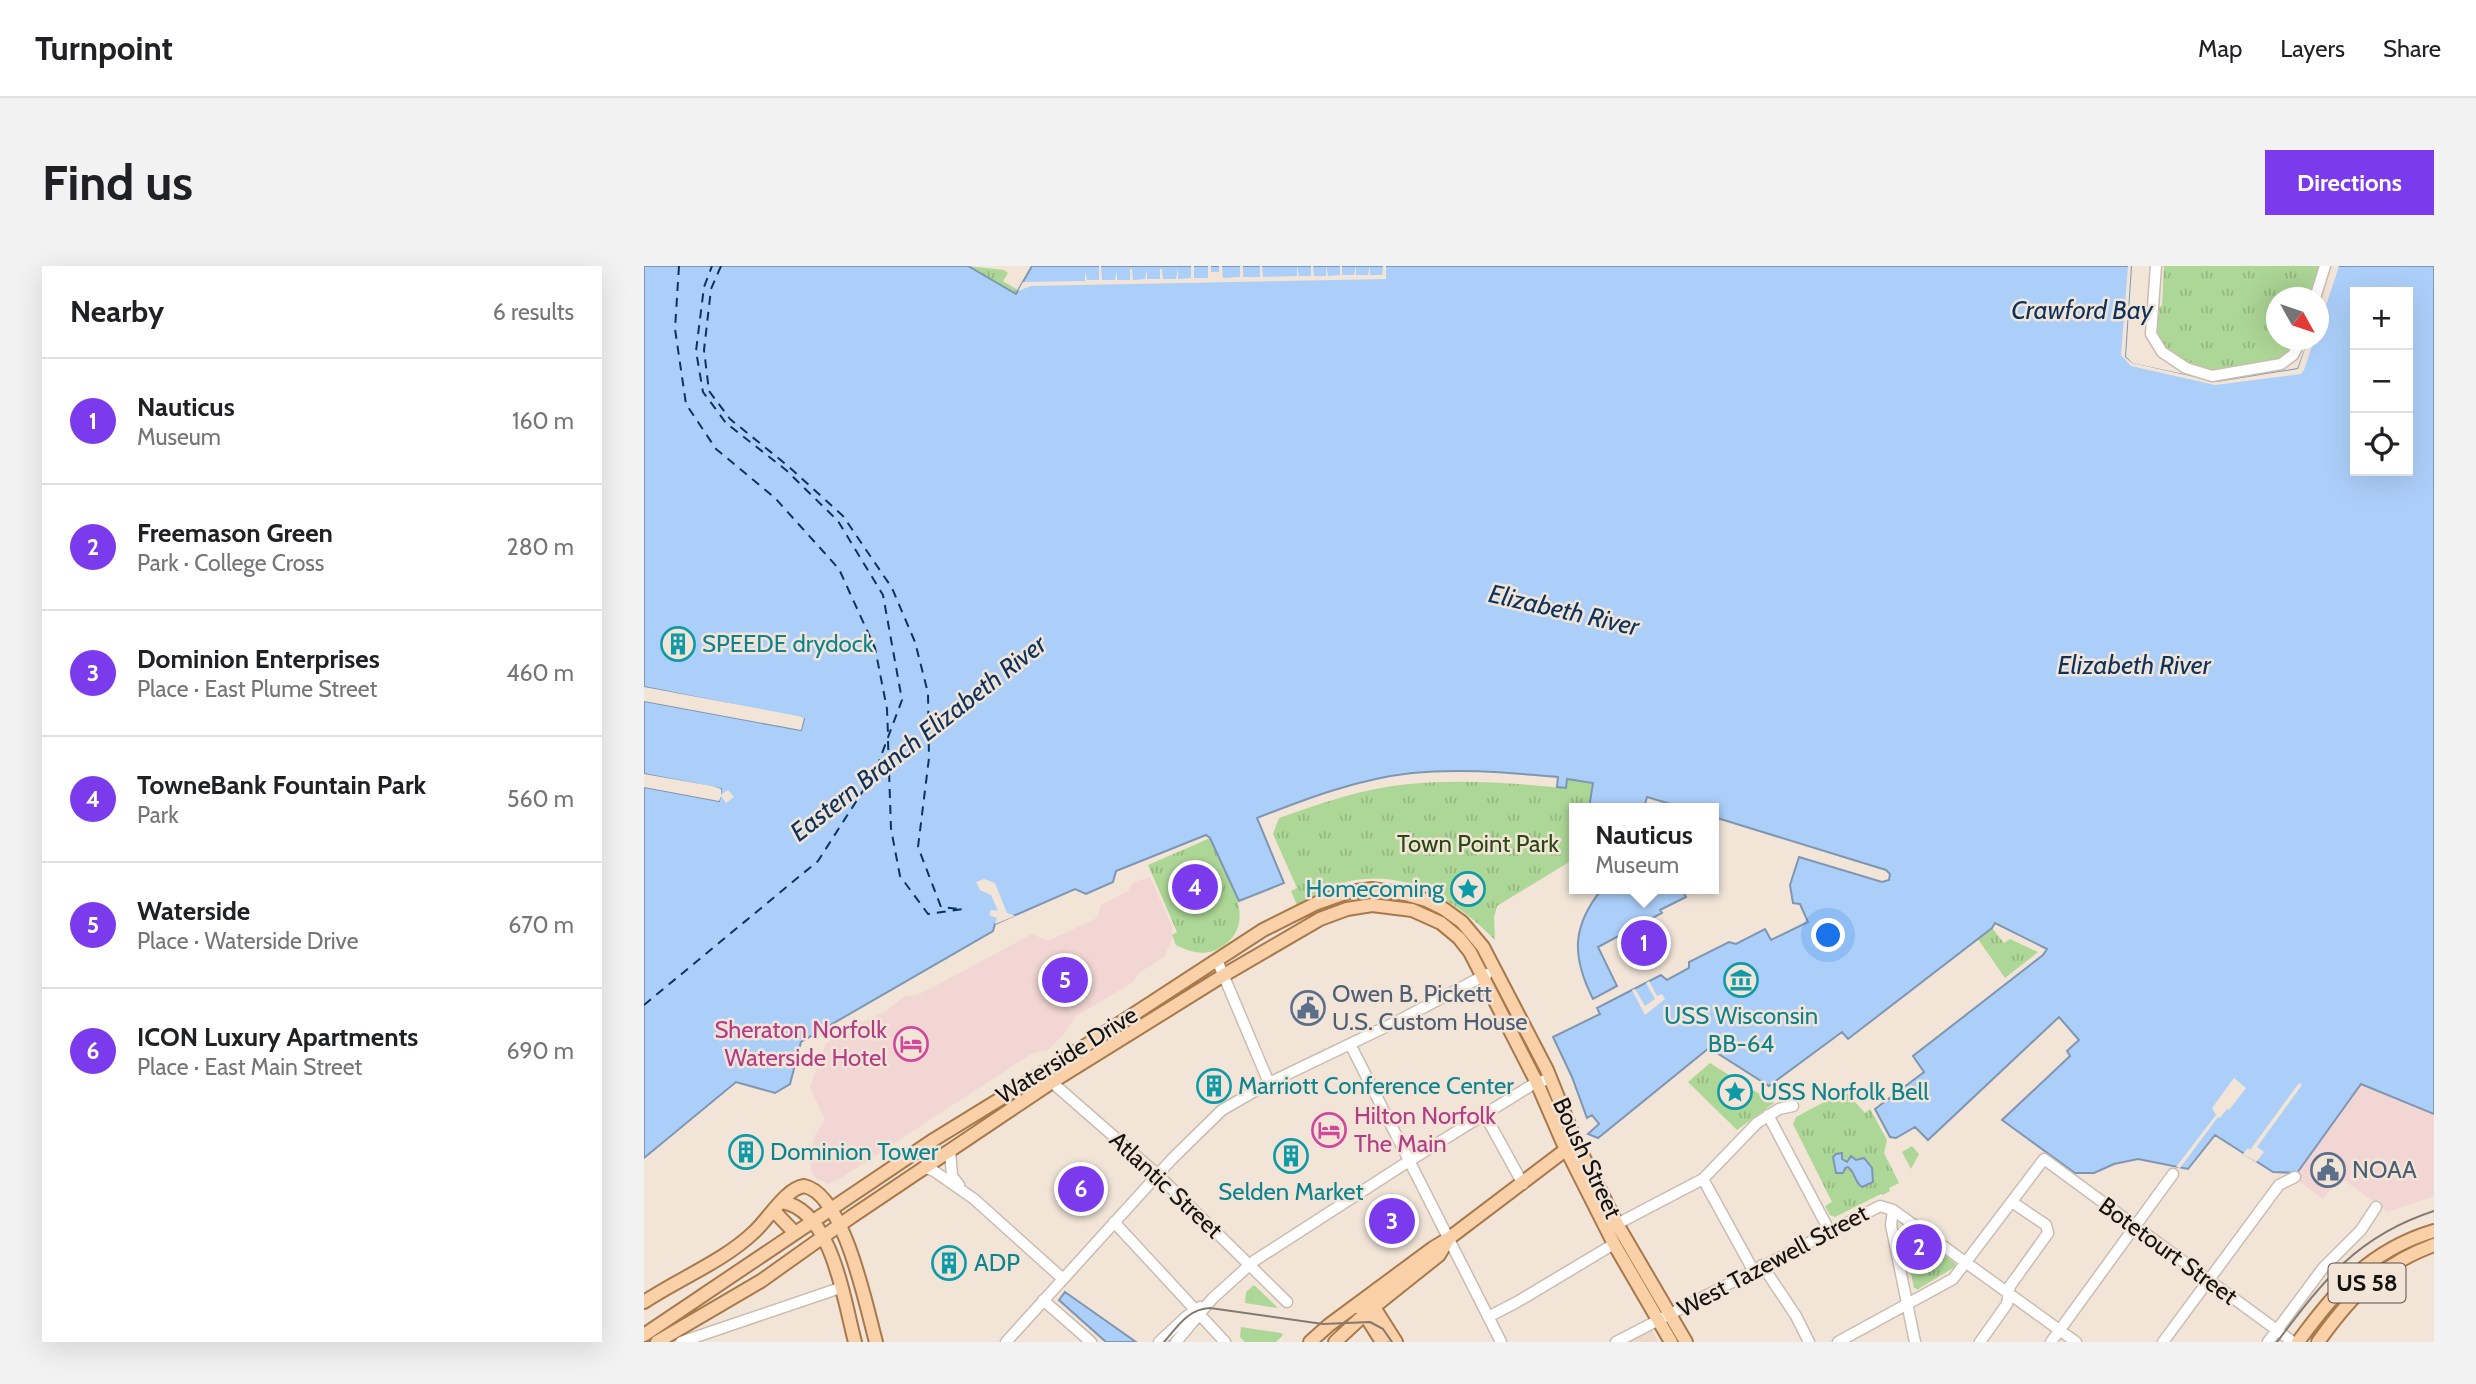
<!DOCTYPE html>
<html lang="en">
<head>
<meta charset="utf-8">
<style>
  body { margin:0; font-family:Cabin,sans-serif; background:#f2f2f2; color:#202124 }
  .controls { position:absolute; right:21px; top:21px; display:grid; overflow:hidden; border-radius:0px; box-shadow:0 7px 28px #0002 }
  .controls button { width:63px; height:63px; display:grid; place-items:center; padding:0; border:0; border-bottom:2px solid #e0e0e0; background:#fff; color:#202124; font:35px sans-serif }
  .compass { position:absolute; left:1622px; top:21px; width:63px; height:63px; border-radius:50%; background:#fff; box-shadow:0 7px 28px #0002; rotate:130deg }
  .you { position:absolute; left:1185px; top:670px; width:24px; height:24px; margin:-18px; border:5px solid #fff; border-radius:50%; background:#1a73e8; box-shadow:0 0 0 10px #1a73e833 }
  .badge { display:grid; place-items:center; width:46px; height:46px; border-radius:50%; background:#7c3aed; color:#fff; font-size:23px; font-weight:700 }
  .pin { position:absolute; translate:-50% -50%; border:4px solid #fff; box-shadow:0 2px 7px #0006 }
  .popup { position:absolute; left:925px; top:537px; width:150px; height:91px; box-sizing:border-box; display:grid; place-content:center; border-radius:0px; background:#fff; filter:drop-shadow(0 2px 5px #0005); font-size:23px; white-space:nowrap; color:#757577 }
  .popup b { font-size:26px; color:#202124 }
  .popup::after { content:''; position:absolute; left:50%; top:100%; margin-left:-14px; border:14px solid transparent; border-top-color:#fff }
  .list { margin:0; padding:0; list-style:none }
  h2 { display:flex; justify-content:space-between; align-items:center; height:91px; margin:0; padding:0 28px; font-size:30px }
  h2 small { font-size:23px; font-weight:400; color:#757577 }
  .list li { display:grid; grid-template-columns:46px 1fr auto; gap:21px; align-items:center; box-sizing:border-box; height:126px; padding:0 28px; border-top:2px solid #e0e0e0 }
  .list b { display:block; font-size:26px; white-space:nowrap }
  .list p { margin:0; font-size:23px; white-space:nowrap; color:#757577 }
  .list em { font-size:23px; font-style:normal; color:#757577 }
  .icon { flex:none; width:38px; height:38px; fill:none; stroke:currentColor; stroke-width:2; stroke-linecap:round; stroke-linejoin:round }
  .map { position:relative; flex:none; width:1790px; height:1076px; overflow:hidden; border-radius:0px }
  header { display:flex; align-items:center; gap:42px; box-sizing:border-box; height:98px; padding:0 35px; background:#fff; border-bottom:2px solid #e0e0e0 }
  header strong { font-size:33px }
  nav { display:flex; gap:38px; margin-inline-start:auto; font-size:24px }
  .intro { display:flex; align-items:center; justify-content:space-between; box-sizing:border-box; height:168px; padding:0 42px }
  h1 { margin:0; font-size:49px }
  .button { padding:18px 32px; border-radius:0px; background:#7c3aed; color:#fff; font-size:24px; font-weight:700 }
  main { display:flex; gap:42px; padding:0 42px }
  aside { flex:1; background:#fff; border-radius:0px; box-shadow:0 7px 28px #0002 }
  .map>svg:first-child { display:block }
  .commercial { fill:#f1d6d3 }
  .built { fill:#edd9c7 }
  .grass { fill:#add796 }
  .park { fill:url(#park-tufts) }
  .water { fill:#accff9; stroke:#7f96b2; stroke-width:2; fill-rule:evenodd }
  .pier { fill:#f2e5d8 }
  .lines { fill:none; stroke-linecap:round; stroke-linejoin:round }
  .ferry { stroke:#0b335e; stroke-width:2; stroke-dasharray:9 7; stroke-linecap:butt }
  .minor-casing { stroke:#cabdb0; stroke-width:13 }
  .major-casing { stroke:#a7794c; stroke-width:16 }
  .minor { stroke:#fff; stroke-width:10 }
  .major { stroke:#f9d0a7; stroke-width:12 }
  .tram { stroke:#827971; stroke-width:2 }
  .labels { text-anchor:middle; stroke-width:5; stroke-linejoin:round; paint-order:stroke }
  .shield { fill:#f2e5d8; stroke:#58514b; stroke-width:2 }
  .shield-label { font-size:23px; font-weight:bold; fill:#16120e }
  .culture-label { font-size:24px; fill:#0d838f; stroke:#f2e5d8; text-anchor:start }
  .park-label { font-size:24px; fill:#294814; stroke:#f2e5d8 }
  .service-label { font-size:24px; fill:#4e5e75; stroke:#f2e5d8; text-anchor:start }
  .hotel-label { font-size:24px; fill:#b23c85; stroke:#f2e5d8; text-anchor:end }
  .street-label { font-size:24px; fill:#16120e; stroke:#f2e5d8 }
  .water-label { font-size:26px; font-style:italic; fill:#0b335e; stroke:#f2e5d8 }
</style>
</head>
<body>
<header>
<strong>Turnpoint</strong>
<nav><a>Map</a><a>Layers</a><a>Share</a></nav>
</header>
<div class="intro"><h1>Find us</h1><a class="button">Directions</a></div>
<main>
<aside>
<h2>Nearby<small>6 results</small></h2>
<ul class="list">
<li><span class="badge">1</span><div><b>Nauticus</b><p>Museum</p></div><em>160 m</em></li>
<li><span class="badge">2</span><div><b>Freemason Green</b><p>Park · College Cross</p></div><em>280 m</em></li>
<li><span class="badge">3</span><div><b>Dominion Enterprises</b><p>Place · East Plume Street</p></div><em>460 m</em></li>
<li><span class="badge">4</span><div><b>TowneBank Fountain Park</b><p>Park</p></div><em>560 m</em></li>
<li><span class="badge">5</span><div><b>Waterside</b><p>Place · Waterside Drive</p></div><em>670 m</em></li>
<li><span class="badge">6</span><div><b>ICON Luxury Apartments</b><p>Place · East Main Street</p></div><em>690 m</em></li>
</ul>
</aside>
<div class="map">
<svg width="1790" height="1076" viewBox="0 0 1790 1076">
  <defs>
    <pattern id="park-tufts" width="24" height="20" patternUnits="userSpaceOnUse" patternTransform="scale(1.75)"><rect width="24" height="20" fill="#add796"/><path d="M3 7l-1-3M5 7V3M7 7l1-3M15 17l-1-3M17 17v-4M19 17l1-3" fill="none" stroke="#94b880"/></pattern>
  </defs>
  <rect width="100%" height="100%" fill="#f2e5d8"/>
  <path class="commercial" d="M506,611L528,660V674L520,691L495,707L488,717L432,750L421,767L404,784L387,788L197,912L185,918L173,913L168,907L166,892L171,869L181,854L166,821L182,777L217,756L241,746L260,730L272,729L282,725L388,668L404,675L453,652L457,639L484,625L490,616Z
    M1717,818L1790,848V930L1744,946L1736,940L1738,937L1737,935L1734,933L1731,937L1696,911L1679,933L1656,916L1654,907Z"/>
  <path class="built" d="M1007,1063L1014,1076H984Z"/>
  <path class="grass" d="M1268,880L1275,888L1267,903L1258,886Z
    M610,1019L633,1041V1042L601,1037L602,1026Z
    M597,1061L637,1067L639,1069L632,1076H601L596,1071Z"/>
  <path class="park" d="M324,0L360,4L364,7L359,15L374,24L372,28Z
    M1520,0H1677L1666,31L1632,32V74H1652C1640,98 1628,96 1603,100C1593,102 1580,107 1570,106C1547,105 1516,87 1512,63C1511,56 1512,48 1512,41L1518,40Z
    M923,513L950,517L945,542H930L928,583L930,593L853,640L850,651L851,674C809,631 754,598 692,619C678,624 666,632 653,639L647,625L653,622L629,568L635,552C677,537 720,522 765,518C817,513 869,517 921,522Z
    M566,572C580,602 617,655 579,680C563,691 548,687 532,679L528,669L533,666L504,599Z
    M1348,662L1360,677L1366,673L1394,686L1361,712L1334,673Z
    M1066,797L1130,837L1093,864L1044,816Z
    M1201,825L1221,847L1226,843L1243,874L1240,887L1255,917L1245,922L1246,925L1239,929L1237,928L1191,951L1186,949L1181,940L1188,936L1149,858L1152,851Z
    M1263,963L1311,997V1001L1274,1023L1270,1022L1258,965Z"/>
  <path class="water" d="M0,0H324L372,28L388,0H1487L1481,91L1488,98L1573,116L1654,103L1665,74H1674L1675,45L1691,0H1790V848L1717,818L1653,907L1629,906L1571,869L1544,903L1494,893L1470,898L1450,907H1431L1358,854L1426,790L1423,785L1435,774L1415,751L1284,874L1271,861L1252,872L1246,871L1231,843L1280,806L1269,790L1399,689L1403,683L1351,657L1348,662L1204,773L1198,766L1125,820L1065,782L954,872L944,868L955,858L948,849L943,852L928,811L909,771L956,748L953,742L1017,709L1023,714L1045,702V696L1085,676L1092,678L1121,663L1127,674L1164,656L1156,638L1149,637L1146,619L1155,591L1238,616L1245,614L1246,608L1242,604L1070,551V542H1040L1003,531L1000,542H945L949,517L923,513L922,522L913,521L914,511C866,507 817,502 768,507C714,513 664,532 613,552L640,617L595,635L566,572L562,569L472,605L469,616L442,628L431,623L351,658L349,665L157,776L146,818L131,827L92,816L0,892V521L75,535L77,523L0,508V435L151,463L157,464L160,453L0,421ZM1711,26H1764V205H1711Z
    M958,623H1038L1042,631L1016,644L1018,647L954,681L973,720L949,733C928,691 927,661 958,623Z
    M1198,887V893L1203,896L1207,890L1212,894L1220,892L1228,902L1229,916L1218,921C1210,916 1212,907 1204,901L1201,902L1199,907H1192L1189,891L1192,888Z
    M421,1026L492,1076H462L415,1034Z"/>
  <path class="pier" d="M455,0H457L458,14H471L473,4V14H486V3H488L489,14L501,13L503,3V13H516V3H518L519,13H532L534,2V13L547,12V0H550V12H564V0H567V6H575V0H578L579,12L596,11V0H599V11H616V0H618L619,11L653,10V0L655,10H667V0H669L670,10H682V0L684,10L696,9V0H698V9H710L712,0V9H724L726,0V9H738L739,0H742V13L387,20L374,25L379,16L441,15V4L443,14H455Z
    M1484,0H1487L1481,91L1488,97L1573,116L1654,103L1664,74H1670L1660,104L1657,108L1571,119L1487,100L1477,89Z
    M1689,0H1695L1675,61V42Z
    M0,421L154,450L160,452L157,464L0,435V431L152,460H155L156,455L0,424Z
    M0,508L68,520L77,523V529L84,524L90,531L82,537L77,530L75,535L0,521V518L72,531L73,526L0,511Z
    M340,613L351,617L363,647L371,650L351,658L353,652L345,649L347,644L354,645L347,629L336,624L332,616Z
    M1005,715L1013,730L1018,728L1021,733L1001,749L988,724L991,723L1001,740L1011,733L1002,717Z
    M1590,812L1602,822L1585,844L1583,843L1576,852L1574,851L1536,902L1532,901L1572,849L1568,842Z
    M1655,817L1658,819L1613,881L1620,886L1612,896L1599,888L1604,882L1606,884Z"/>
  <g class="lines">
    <path class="ferry" d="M35,0L31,63L42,138L72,183L131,232L195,303L231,382L243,443L244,469
      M77,0L67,23L60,84L65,125L86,153L144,200L199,250L248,322L271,376L284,427L285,492L274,581L297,641L315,643
      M244,475L247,563L256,610L284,648L320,643
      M0,739L174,595L231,506L258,434L239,329L194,255L142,204L82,157L59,126L52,85L60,21L68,0"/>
    <g class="minor-casing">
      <path id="minor" d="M1512,0L1507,68L1518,86L1542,102L1568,110L1637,98L1649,89L1657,74
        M1671,32L1681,0
        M573,694L625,817
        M706,778L857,1076
        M403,812L514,909L643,1036
        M841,849L879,918
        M1124,849L1185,964
        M306,884L308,910L315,919
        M280,901L290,905L330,933L419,1013
        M1059,913L1109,1004
        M1249,944L1247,959L1271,1076
        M470,956L581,1076
        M973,958L1059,913L1113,857L1135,843L1149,840
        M1118,999L1152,1050L1165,1076
        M399,1034L447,1076
        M844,1051L873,1036L970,978
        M37,1076L196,1022
        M362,1076L528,893L578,844L625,817L756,754L843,708
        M515,1076L543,1050L556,1041
        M532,1076L568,1033L610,995L765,895L888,819L907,812
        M972,1076L1236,940L1249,944L1432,1076
        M1194,1076L1309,1013L1400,893L1649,1076
        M1336,1076L1363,1038L1366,1020L1404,967L1402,959L1368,936
        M1407,1076L1529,908
        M1519,1076L1635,919L1651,911
        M1624,1076L1679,1002L1717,964L1732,941"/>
    </g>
    <g class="major-casing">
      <path id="major" d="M138,936C188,944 200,1035 211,1076
        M130,945L150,966
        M726,1035L752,1076
        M0,1036C36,1012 78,996 109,967C124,954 141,923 160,920C200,928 222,1040 232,1076
        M716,1041L738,1076
        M0,1069L291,873L421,793L619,664L673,637L704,626L728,623L761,628L782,634L800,643L818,656L839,681L903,804L932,876L973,958L1042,1076
        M13,1076L117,1015L207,951L408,816L580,709L676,653L703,643L728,639L768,644L797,657L815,672L826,686L893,817L919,877L970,978L1027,1076
        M666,1076L685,1059L789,982L804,973L928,879
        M691,1076L721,1048L795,989L804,974
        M1654,1076C1692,1024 1726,984 1790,965
        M1674,1076C1707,1030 1736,999 1790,979"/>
    </g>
    <use href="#minor" class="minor"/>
    <use href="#major" class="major"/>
    <path class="tram" d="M520,1076C534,1060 544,1043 566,1042L679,1058L726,1056L739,1063L748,1076
      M1633,1076C1680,1014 1713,970 1790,945"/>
  </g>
  <defs>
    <g id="building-ring" transform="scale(1.75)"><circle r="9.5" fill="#f2e5d8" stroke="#0f9aa8" stroke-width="1.5"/><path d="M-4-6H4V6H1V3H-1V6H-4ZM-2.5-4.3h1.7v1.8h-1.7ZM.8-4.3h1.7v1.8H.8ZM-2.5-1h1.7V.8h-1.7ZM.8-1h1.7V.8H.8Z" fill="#0f9aa8"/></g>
    <g id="sight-ring" transform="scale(1.75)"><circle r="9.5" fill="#f2e5d8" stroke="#0f9aa8" stroke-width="1.5"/><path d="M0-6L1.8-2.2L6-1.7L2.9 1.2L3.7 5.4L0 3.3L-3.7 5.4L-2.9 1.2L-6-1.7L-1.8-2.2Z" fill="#0f9aa8"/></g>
    <g id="museum-ring" transform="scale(1.75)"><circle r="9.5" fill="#f2e5d8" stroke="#0f9aa8" stroke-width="1.5"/><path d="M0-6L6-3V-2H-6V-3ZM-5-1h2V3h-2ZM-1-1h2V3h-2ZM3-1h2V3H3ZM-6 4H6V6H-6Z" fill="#0f9aa8"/></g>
    <g id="civic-ring" transform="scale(1.75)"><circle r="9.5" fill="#f2e5d8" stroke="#5c6f8a" stroke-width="1.5"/><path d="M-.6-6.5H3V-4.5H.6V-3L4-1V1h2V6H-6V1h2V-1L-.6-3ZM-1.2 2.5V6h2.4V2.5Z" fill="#5c6f8a"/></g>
    <g id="hotel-ring" transform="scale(1.75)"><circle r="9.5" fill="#f2e5d8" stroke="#d1479c" stroke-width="1.5"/><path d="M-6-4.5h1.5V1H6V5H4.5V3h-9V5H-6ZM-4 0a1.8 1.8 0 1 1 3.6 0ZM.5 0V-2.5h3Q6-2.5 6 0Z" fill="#d1479c"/></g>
  </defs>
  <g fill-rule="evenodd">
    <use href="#building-ring" x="34" y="378"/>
    <use href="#sight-ring" x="824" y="623"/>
    <use href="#museum-ring" x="1097" y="714"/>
    <use href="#civic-ring" x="664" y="742"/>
    <use href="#hotel-ring" x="267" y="778"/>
    <use href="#building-ring" x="570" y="820"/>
    <use href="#sight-ring" x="1091" y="826"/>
    <use href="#hotel-ring" x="685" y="864"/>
    <use href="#building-ring" x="102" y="886"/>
    <use href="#building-ring" x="647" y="890"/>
    <use href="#civic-ring" x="1684" y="904"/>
    <use href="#building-ring" x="305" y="997"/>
  </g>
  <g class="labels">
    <rect class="shield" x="1684.5" y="997.5" width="77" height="39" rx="5"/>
    <g class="shield-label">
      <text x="1723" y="1025">US 58</text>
    </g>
    <g class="culture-label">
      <text x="58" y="386">SPEEDE drydock</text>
      <text x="800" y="631" text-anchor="end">Homecoming</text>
      <text x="1097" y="758" text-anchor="middle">USS Wisconsin<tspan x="1097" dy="28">BB-64</tspan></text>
      <text x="594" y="828">Marriott Conference Center</text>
      <text x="1116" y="834">USS Norfolk Bell</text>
      <text x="126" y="894">Dominion Tower</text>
      <text x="647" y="934" text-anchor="middle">Selden Market</text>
      <text x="330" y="1005">ADP</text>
    </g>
    <g class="park-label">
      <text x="834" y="586">Town Point Park</text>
    </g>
    <g class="service-label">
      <text x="688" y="736">Owen B. Pickett<tspan x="688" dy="28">U.S. Custom House</tspan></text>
      <text x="1708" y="912">NOAA</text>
    </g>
    <g class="hotel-label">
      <text x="243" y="772">Sheraton Norfolk<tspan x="243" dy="28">Waterside Hotel</tspan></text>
      <text x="710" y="858" text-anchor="start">Hilton Norfolk<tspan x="710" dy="28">The Main</tspan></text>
    </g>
    <g class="street-label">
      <text transform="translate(423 789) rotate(-32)" y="8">Waterside Drive</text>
      <text transform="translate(943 892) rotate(65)" y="8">Boush Street</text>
      <text transform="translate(522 919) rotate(43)" y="8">Atlantic Street</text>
      <text transform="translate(1524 985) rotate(36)" y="8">Botetourt Street</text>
      <text transform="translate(1129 995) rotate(-28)" y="8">West Tazewell Street</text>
    </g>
    <g class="water-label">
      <text x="1438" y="53">Crawford Bay</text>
      <text transform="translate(920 344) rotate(13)" y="9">Elizabeth River</text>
      <text x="1490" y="408">Elizabeth River</text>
      <text transform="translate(274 472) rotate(-38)" y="9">Eastern Branch Elizabeth River</text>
    </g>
  </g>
</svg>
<div class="controls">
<button>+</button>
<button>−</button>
<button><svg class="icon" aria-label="locate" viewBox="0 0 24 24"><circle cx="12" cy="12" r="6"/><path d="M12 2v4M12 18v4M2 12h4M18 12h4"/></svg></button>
</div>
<svg class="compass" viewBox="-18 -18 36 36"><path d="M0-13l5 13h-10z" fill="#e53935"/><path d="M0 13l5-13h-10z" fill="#757577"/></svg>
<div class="you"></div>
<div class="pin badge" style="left:1000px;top:677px">1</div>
<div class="popup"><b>Nauticus</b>Museum</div>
<div class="pin badge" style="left:1275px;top:981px">2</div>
<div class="pin badge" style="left:748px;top:955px">3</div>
<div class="pin badge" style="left:551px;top:621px">4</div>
<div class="pin badge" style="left:421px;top:714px">5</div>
<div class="pin badge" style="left:437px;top:923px">6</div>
</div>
</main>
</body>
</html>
